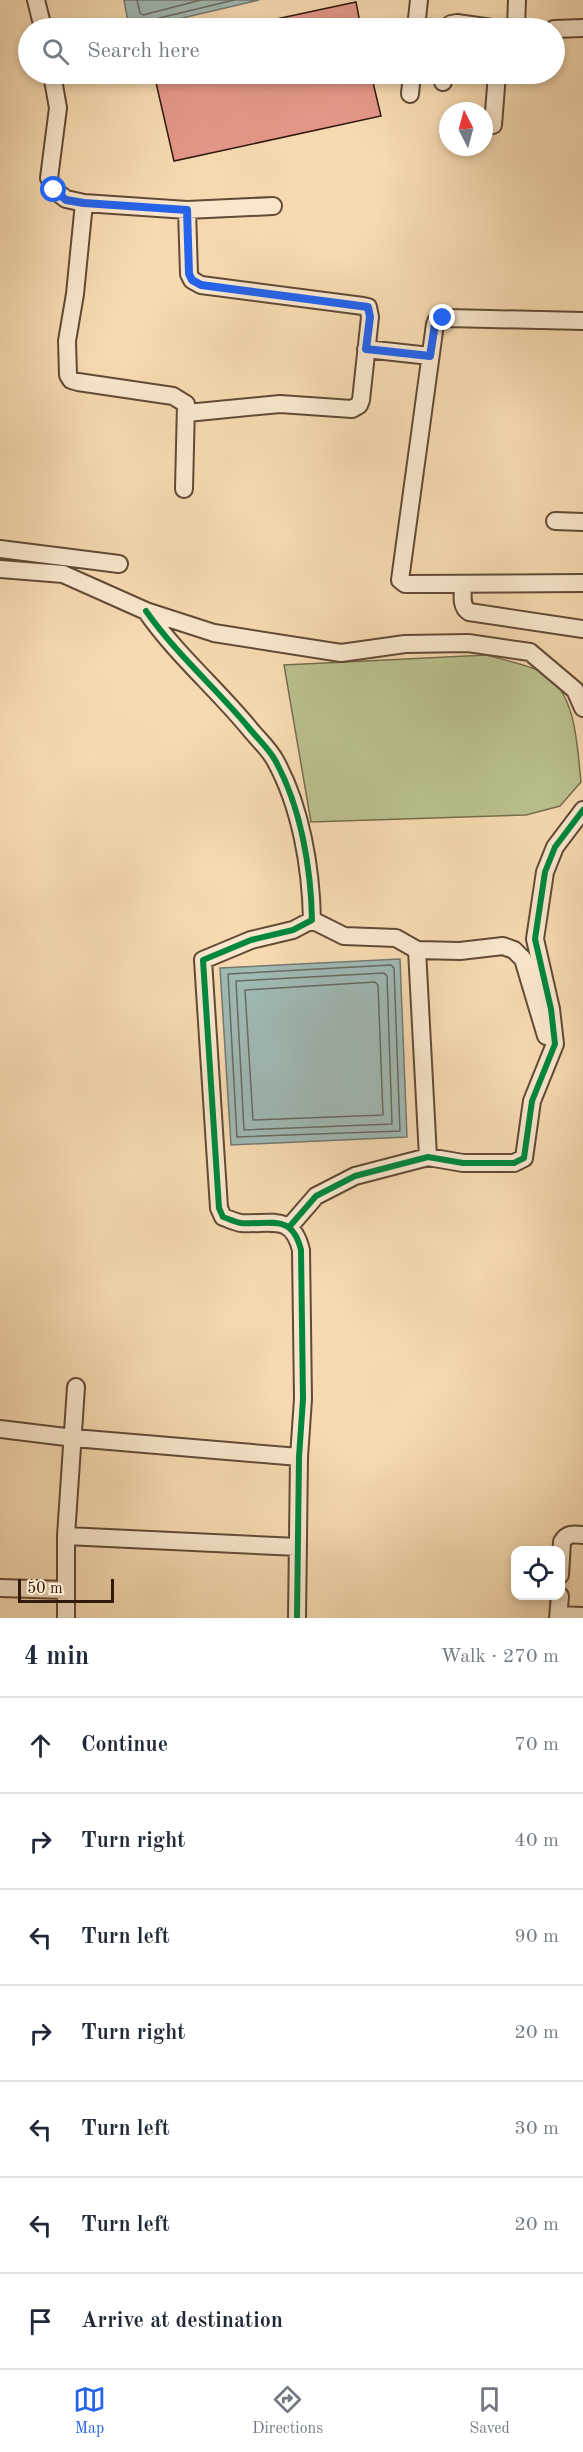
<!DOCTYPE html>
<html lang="en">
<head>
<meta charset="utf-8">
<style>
  body { margin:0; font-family:"Old Standard TT",serif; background:#f2f2f3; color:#1f2937 }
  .controls { position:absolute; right:18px; bottom:18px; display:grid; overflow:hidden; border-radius:12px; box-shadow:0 3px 9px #0003 }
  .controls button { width:54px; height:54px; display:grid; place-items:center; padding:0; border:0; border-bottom:2px solid #e0e1e3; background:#fff; color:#1f2937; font:30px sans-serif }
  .compass { position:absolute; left:439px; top:102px; width:54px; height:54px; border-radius:50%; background:#fff; box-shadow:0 3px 9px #0003; rotate:354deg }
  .scale { position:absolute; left:18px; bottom:15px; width:96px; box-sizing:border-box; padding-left:6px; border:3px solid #311a0c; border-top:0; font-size:16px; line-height:21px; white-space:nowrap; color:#311a0c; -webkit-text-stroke:4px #f9e6cc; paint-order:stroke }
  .stop { position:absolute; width:18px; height:18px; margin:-14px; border:4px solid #2563eb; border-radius:50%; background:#fff }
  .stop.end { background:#2563eb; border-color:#fff; box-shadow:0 2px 6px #0008 }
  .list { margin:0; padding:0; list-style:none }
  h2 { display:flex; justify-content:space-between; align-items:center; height:78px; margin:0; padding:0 24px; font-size:26px }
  h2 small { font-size:20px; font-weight:400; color:#747a83 }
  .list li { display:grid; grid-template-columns:39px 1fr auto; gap:18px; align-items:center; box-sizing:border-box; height:96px; padding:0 24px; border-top:2px solid #e0e1e3 }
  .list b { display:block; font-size:22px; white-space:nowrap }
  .list em { font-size:20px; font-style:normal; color:#747a83 }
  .icon { flex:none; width:33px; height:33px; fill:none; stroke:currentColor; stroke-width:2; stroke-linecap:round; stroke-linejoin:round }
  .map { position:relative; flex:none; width:583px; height:1618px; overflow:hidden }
  .search { position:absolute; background:#fff; box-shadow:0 3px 9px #0003; left:18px; right:18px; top:18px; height:66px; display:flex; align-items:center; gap:15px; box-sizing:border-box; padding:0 21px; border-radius:33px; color:#747a83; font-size:22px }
  .sheet { height:750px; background:#fff }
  nav { display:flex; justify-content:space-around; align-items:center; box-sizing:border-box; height:84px; border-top:2px solid #e0e1e3; background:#fff; font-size:16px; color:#747a83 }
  nav a { display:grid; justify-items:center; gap:3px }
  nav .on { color:#2563eb }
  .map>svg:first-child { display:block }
  .green { fill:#bac08d; stroke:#766d4c; stroke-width:1.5 }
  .water { fill:#9fb9b4; stroke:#737971; stroke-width:1.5 }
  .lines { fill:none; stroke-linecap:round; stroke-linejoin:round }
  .shore { stroke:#686a60; stroke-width:1.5 }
  .building { fill:#e29687; stroke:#311a0c; stroke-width:1.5 }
  .minor-casing { stroke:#624a35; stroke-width:20 }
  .minor { stroke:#f9e6cc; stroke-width:16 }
  .cycleway-casing { stroke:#f9e6cc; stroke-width:10 }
  .cycleway { stroke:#00873e; stroke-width:6 }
  .route { stroke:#2563eb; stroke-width:8 }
</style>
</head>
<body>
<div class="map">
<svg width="583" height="1618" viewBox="0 0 583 1618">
  <rect width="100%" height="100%" fill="#f6d9b0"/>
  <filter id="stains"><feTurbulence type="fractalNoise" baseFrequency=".00333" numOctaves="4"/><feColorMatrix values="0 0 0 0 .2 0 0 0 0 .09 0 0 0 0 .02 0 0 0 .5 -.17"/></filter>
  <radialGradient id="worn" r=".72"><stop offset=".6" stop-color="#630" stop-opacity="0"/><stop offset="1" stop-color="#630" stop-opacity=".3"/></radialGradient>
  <path class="green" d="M487,655C500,659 536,667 546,674C577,697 577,747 581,782L560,806L526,815L311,822L284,665Z"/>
  <path class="water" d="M124,0H259L140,28H129Z
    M400,959L407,1137L231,1145L220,968Z"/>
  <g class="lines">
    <path class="shore" d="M137,0L140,13L143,15L201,0
      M145,28L146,23L151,20L234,0
      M391,965L394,968L400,1131L237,1137L228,974Z
      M384,973L387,976L392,1124L244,1130L236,981Z
      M375,982L378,985L383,1115L253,1120L245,990Z"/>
  </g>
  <path class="building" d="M356,2L361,28H254L253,24Z
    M154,74H371L381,116L174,161Z"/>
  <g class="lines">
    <g class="minor-casing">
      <path id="minor" d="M36,0L43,28
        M416,28L419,0
        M447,28L451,24L457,23L492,28
        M516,28L517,0
        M554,29L583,28
        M52,74L58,108L49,178L54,190L66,199L84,203L187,210L273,206
        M443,82L444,74
        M410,94L412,74
        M493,125L497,74
        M84,203L75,294L67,341L68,375L71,380L78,382L173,396L186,404L184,489
        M187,210L189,274L192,280L201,285L363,306L368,307L370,317L361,400L359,405L352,409L280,404L187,413
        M583,321L448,318L437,320L435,324L400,580L405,584L583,583
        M366,349L430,356
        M555,521L583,522
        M0,549L119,564
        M0,569L63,574L146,611L214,633L341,653L405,644L468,643L530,652L575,690L583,708
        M463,584C463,594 460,606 469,612L583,629
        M146,611C176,654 216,688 249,728C257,738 269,749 275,760C301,807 311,868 312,920L293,930L251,940L203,960L219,1208L223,1217C229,1219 235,1222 241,1223C271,1225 292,1213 301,1250L303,1399L299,1457L297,1618
        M312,920L344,936L396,938L417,950L428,1157
        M417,950L460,951L503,946L514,950L523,959L546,1036
        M290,1226L316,1196L355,1176L428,1157L463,1163H514L524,1158L532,1101L555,1044L551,1009L535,939L545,872L555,847L583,810
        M0,1429L74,1438L299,1457
        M66,1536L298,1547
        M560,1575L562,1542C567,1533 574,1534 583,1535
        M0,1588L66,1590
        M559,1615L583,1616
        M66,1618V1536L76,1387
        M558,1618L560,1596"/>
    </g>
    <use href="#minor" class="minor"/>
    <g class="cycleway-casing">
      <path id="cycleway" d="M146,611C176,654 216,688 249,728C257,738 269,749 275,760C301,807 311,868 312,920L293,930L251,940L203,960L219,1208L223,1217C229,1219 235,1222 241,1223C271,1225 292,1213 301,1250L303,1399L299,1457L297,1618
        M290,1226L316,1196L355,1176L428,1157L463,1163H514L524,1158L532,1101L555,1044L551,1009L535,939L545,872L555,847L583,810"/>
    </g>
    <use href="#cycleway" class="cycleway"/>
  </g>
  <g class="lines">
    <path class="route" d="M54,190L66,200L84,203L187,210L189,274L192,280L201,285L368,307L370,317L366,349L430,356L435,324L443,318"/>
  </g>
  <rect width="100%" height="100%" filter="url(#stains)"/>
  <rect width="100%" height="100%" fill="url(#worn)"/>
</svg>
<div class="controls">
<button><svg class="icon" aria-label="locate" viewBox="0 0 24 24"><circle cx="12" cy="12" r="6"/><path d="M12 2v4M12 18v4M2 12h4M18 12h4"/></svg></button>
</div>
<svg class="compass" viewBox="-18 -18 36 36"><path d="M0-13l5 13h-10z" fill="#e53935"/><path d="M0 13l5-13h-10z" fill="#747a83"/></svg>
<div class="scale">50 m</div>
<div class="stop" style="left:54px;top:190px"></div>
<div class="stop end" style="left:443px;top:318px"></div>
<div class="search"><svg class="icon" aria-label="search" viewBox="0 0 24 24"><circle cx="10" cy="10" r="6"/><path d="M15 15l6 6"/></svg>Search here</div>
</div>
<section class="sheet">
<h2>4 min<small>Walk · 270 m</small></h2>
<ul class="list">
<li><svg class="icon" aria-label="ahead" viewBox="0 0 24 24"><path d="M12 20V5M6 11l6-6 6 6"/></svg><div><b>Continue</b></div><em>70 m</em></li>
<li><svg class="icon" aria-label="right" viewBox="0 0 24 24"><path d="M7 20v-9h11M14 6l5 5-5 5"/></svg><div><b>Turn right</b></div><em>40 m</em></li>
<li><svg class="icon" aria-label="left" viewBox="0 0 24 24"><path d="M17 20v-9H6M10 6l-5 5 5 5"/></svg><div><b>Turn left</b></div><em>90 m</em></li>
<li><svg class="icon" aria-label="right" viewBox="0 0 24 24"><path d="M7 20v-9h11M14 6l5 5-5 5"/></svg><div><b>Turn right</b></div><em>20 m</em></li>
<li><svg class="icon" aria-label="left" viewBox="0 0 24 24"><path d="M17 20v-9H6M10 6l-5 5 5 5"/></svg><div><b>Turn left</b></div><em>30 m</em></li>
<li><svg class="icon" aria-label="left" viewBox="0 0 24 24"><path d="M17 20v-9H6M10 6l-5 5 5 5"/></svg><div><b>Turn left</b></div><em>20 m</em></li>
<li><svg class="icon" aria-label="arrive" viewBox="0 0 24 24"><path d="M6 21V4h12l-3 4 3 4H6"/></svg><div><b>Arrive at destination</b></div></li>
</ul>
</section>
<nav>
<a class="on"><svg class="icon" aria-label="map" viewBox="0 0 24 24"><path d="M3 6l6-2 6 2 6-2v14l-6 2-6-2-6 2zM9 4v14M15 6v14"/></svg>Map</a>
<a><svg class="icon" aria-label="directions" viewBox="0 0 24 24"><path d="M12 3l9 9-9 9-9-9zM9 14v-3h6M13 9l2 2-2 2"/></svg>Directions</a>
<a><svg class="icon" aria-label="saved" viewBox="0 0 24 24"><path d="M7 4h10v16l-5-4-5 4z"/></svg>Saved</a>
</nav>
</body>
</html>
